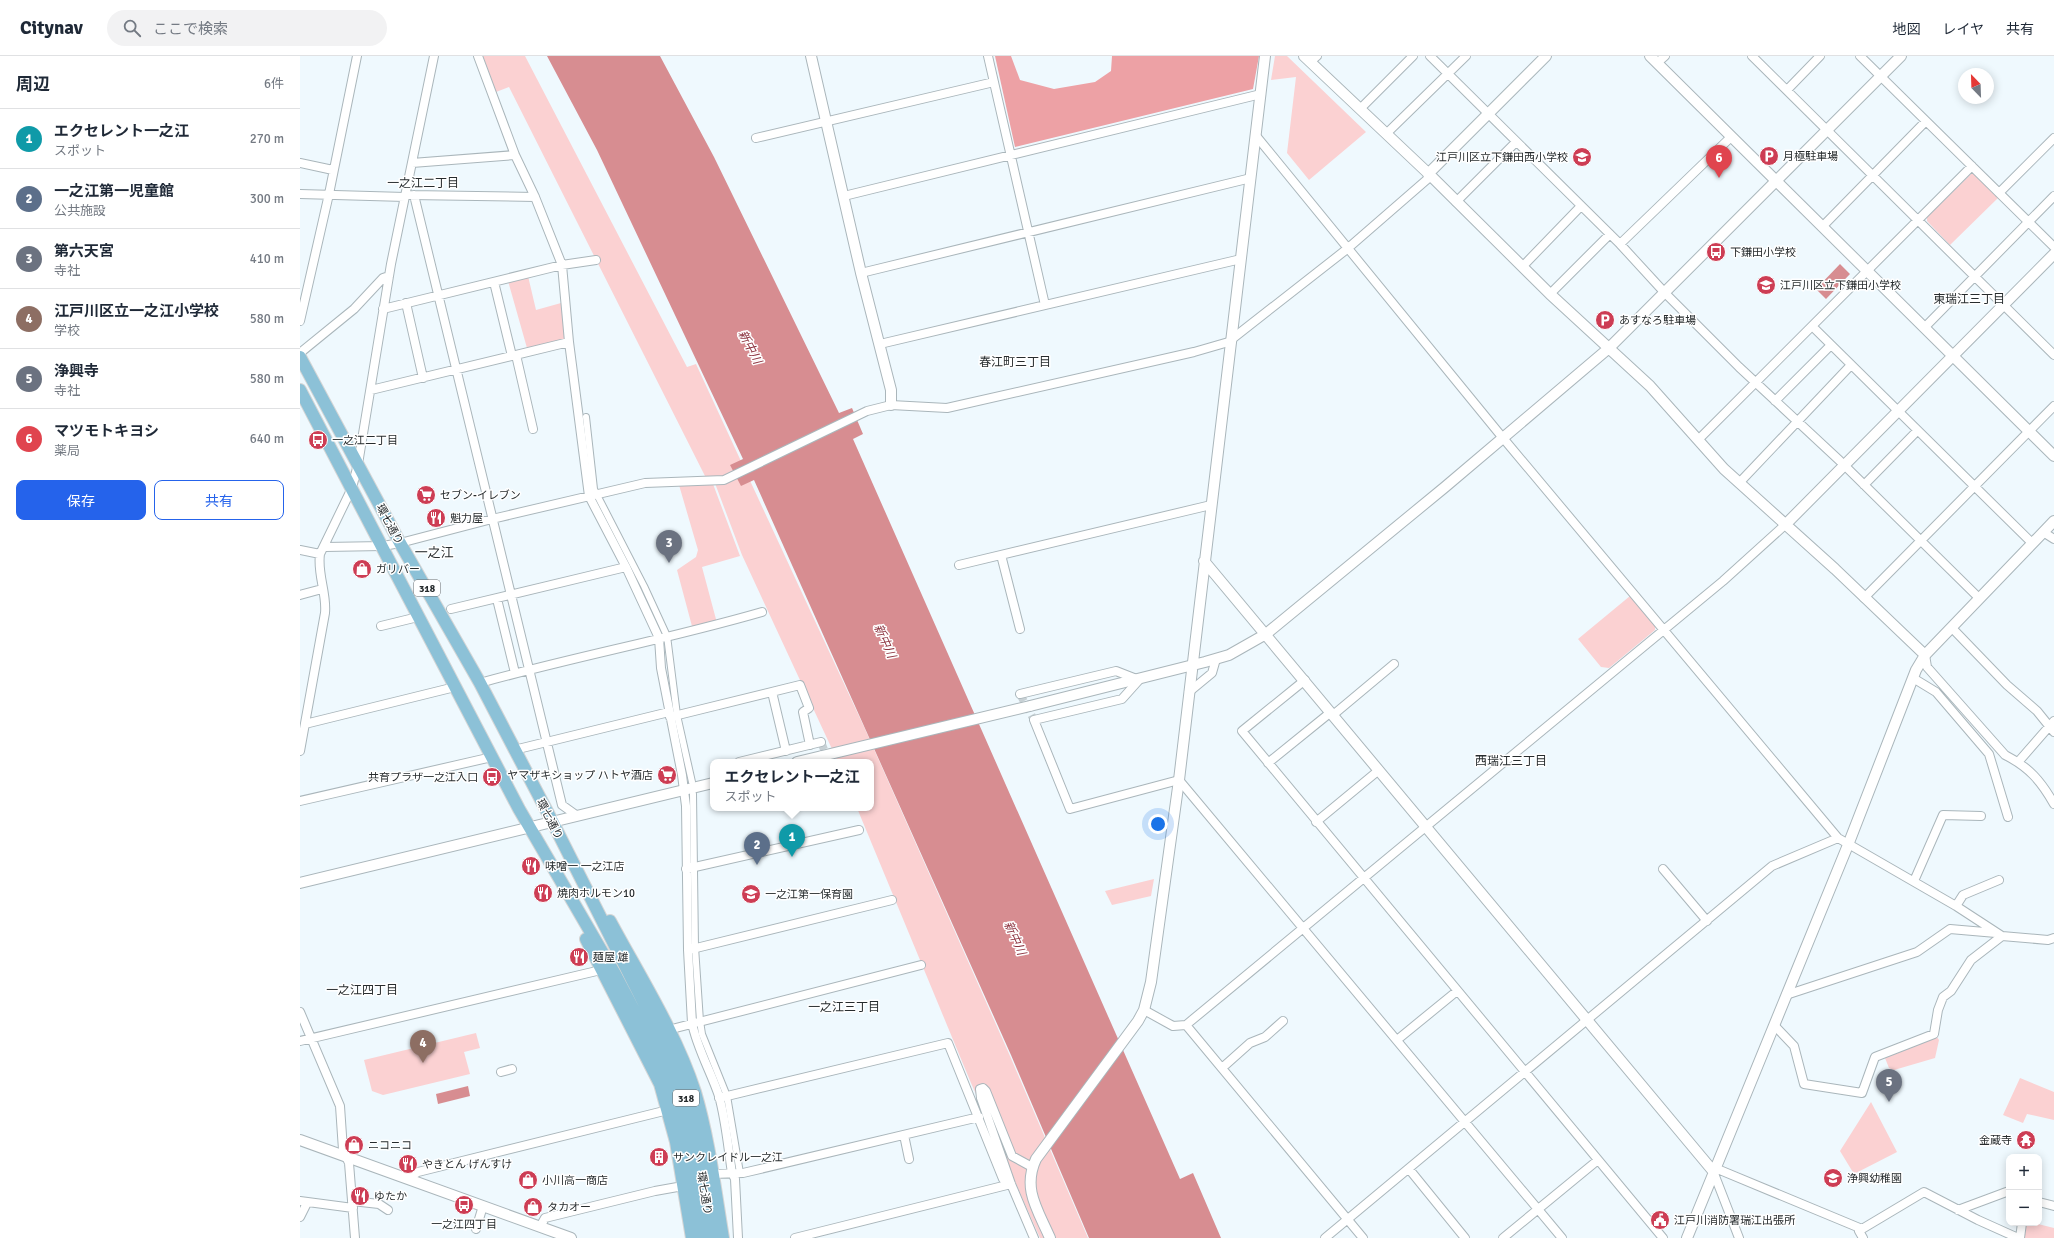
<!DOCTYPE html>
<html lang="ja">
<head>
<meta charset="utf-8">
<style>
  body { margin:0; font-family:Signika,"Noto Sans JP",sans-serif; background:#f2f2f3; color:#1f2937 }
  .controls { position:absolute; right:12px; bottom:12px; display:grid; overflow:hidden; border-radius:8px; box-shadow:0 2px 10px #0003 }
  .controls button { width:36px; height:36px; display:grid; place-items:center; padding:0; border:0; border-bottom:1px solid #e0e1e3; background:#fff; color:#1f2937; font:20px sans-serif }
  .compass { position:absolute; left:1658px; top:12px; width:36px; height:36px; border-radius:50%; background:#fff; box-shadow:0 2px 10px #0003; rotate:337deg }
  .you { position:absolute; left:858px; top:768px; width:14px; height:14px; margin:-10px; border:3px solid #fff; border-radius:50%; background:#1a73e8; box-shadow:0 0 0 6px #1a73e833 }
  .badge { display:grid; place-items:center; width:26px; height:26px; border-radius:50%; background:#2563eb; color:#fff; font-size:13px; font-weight:700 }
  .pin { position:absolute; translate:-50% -33px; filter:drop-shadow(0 1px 2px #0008) }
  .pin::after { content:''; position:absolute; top:21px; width:14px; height:12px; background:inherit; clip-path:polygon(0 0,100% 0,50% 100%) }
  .popup { position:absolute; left:410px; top:703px; width:164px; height:52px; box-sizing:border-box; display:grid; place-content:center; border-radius:8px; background:#fff; filter:drop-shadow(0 1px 3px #0005); font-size:13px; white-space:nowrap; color:#747a83 }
  .popup b { font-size:15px; color:#1f2937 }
  .popup::after { content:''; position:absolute; left:50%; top:100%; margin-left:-8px; border:8px solid transparent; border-top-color:#fff }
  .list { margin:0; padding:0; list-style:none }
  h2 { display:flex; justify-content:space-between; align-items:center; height:52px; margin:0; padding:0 16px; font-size:17px }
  h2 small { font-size:13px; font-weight:400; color:#747a83 }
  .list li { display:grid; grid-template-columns:26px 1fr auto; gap:12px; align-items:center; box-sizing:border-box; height:60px; padding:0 16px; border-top:1px solid #e0e1e3 }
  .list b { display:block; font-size:15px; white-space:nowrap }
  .list p { margin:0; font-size:13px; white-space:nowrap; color:#747a83 }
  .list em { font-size:13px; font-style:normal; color:#747a83 }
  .actions { display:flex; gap:8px; padding:12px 16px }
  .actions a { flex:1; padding:9px 0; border:1px solid #2563eb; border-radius:8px; text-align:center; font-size:14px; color:#2563eb }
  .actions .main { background:#2563eb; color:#fff }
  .icon { flex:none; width:22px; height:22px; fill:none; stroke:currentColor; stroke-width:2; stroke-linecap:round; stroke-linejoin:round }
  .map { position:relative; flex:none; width:1754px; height:1182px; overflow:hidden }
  header { display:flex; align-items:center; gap:24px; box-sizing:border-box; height:56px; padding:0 20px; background:#fff; border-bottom:1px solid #e0e1e3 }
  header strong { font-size:19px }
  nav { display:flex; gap:22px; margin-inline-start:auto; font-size:14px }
  .search { width:280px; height:36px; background:#f2f2f3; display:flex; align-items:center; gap:10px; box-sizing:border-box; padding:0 14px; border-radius:22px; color:#747a83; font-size:15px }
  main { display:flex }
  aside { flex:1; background:#fff }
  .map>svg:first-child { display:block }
  .green { fill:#fbd1d2 }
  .forest { fill:#eda1a5 }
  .water { fill:#d78d91 }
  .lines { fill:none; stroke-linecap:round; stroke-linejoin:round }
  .minor-tunnel { stroke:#c7d0d4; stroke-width:8; stroke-dasharray:8 4; stroke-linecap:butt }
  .pedestrian-casing { stroke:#aab6bb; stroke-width:8 }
  .minor-casing { stroke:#aab6bb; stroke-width:10 }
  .tertiary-casing { stroke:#aab6bb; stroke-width:12 }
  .primary-casing { stroke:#d4d5d5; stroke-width:14 }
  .pedestrian { stroke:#fff; stroke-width:6 }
  .minor { stroke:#fff; stroke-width:8 }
  .tertiary { stroke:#fff; stroke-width:10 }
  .primary { stroke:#8cc1d7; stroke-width:12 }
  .tertiary-bridge-casing { stroke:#aab6bb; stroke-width:12; stroke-linecap:butt }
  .tertiary-bridge { stroke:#fff; stroke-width:10 }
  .labels { text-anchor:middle; stroke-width:3; stroke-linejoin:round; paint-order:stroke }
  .shield { fill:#fff; stroke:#686b6d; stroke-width:1 }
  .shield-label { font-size:10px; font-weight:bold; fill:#272c2e }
  .poi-label { font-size:11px; fill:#272c2e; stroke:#fff; text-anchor:start }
  .street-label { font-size:11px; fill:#272c2e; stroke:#fff }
  .neighbourhood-label { font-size:12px; fill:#272c2e; stroke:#fff }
  .water-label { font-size:12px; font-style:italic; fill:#8d3440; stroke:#fff }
  .quarter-label { font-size:13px; fill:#272c2e; stroke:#fff }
</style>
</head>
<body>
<header>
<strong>Citynav</strong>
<div class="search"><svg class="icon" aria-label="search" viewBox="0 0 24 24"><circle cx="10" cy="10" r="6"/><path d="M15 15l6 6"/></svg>ここで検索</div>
<nav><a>地図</a><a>レイヤ</a><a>共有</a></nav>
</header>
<main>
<aside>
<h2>周辺<small>6件</small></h2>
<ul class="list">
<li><span class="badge" style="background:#0f9aa8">1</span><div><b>エクセレント一之江</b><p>スポット</p></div><em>270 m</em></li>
<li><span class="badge" style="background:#5c6f8a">2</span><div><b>一之江第一児童館</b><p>公共施設</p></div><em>300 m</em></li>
<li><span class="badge" style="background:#6b7280">3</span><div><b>第六天宮</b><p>寺社</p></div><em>410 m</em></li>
<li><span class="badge" style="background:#8d6e63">4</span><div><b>江戸川区立一之江小学校</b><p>学校</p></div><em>580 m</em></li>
<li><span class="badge" style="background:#6b7280">5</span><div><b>浄興寺</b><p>寺社</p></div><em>580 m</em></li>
<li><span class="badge" style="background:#e0444e">6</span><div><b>マツモトキヨシ</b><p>薬局</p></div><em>640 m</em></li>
</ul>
<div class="actions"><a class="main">保存</a><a>共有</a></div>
</aside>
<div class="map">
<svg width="1754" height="1182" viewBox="0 0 1754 1182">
  <rect width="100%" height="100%" fill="#eff9fe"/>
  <path class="green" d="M183,0H225L387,311L396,308L565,673L710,1000L788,1182H740L671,1027L557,752H571V706H538L442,499L413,422L405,420L209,31L196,36Z
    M975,0H987L1066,76L1009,124L987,97L996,21L971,24Z
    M1674,117L1698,142L1650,189L1627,165V161L1671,118Z
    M228,220L236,254L261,247L265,284L227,292L208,225Z
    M413,428L440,500L402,511L417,567L393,574L377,514L396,501L398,494L379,429Z
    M1330,540L1355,570V574L1309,612L1301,611L1278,583Z
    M854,823L851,840L812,849L805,835Z
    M176,977L180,992L164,996L170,1018L83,1039L72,1035L64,1004Z
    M1637,981L1639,984L1635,1002L1594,1014L1589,1012L1585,1002Z
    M1720,1022L1754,1036V1064L1727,1058L1723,1067L1703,1059Z
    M1571,1046L1597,1096L1554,1118L1540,1095Z
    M1725,1167H1734L1754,1172V1182H1723Z"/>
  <path class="forest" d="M695,0H711L720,24L754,33L795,26L811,15L812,0H959L953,33L715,91Z"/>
  <path class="water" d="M247,0H360L414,101L539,357L552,352L563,378L553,383L880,1123L893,1117L921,1182H789L711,999L454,424L441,430L430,409L443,403L297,94Z
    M1540,208L1550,218L1526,243L1516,233Z
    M168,1030L170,1040L138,1048L136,1038Z"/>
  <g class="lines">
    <path class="minor-tunnel" d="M720,638L734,664
      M521,686L529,706"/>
    <g class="pedestrian-casing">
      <path id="pedestrian" d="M286,361L294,433L344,530L367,580L377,659L392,726
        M393,738L395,891L400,965L402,978L427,1040L440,1117"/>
    </g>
    <g class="minor-casing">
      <path id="minor" d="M178,0L215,99L235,141L262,209L269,286L289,440L326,511L359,582L361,612L382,719L386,750L388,894L392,967C397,992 411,1016 419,1040C426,1065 428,1091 432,1117L435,1123L438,1182
        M688,0L745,249
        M1130,0L1320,188L1365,237L1439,311L1540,405L1679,542
        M1452,0L1754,299
        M1560,0L1754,191
        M1010,6L1017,0
        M1357,7L1365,0
        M1487,34L1520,0
        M1060,53L1113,0
        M1086,78L1166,0
        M957,81L1198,376L1538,782
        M456,82L694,26
        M0,107L33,114
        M112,107L215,99
        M1699,137L1754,82
        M0,138L105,141
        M110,139L235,141
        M114,139L262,749L276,759
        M544,140L961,38
        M1156,146L1216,86
        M1522,171L1626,65
        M1320,188L1431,81
        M1223,210L1281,150
        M561,217L951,122
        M194,226L212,300
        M1250,238L1310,178
        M106,247L123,322
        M83,253L262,209L296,204
        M0,265L29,138L57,0
        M1512,270L1732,487
        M1624,272L1754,140
        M932,283L1047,193L1131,120
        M580,288L941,203
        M0,297L54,253L83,222L89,220
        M216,299L233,373
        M71,334L269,286
        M1475,345L1531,289
        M1398,384L1672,110
        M1440,426L1551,309
        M1564,429L1617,375
        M1743,476L1754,483
        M25,491L83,490L100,487L192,463L345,427L424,424L567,355L591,349L647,352L894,296L932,285
        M0,494L20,498
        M701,499L720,573
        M659,509L911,449
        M0,539L22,533
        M1564,542L1754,350
        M197,543L215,617
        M151,553L326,511
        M81,570L118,561
        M1652,572L1707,629L1737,655L1754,676
        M1625,599L1627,611L1705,699C1729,711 1741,725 1754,748
        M1613,622L1636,636L1689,698L1708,761
        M1005,624L942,675L1363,1182
        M180,627C273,601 369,583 462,556
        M472,636L486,695
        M889,636L912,617L916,603
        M720,638L816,615L839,624L822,643L734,664L770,753L879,724L1262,1182
        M1033,659L1094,608
        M370,661L500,629L509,652L503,656L510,689
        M5,668L155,631
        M214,694L369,656
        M0,695L25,557C27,537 17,518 20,498L52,432L58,408L91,208L134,0
        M1719,705L1754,665
        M439,706L521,686
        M968,707L1031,656
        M0,745L192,701
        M1016,766L1079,714
        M386,813L559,774
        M1363,813L1407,865
        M1614,825L1643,759L1681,760
        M1656,850L1663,839L1699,824
        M388,894L592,844
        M1486,939L1617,896L1650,873L1696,877
        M844,954L873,970L886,969L1423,525L1486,468
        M0,956L40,1050L43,1094L49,1107L55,1182
        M886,969L1063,1182
        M1474,969L1494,990L1504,1028L1562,1037L1575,1001L1634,978L1638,954L1643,941L1651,935L1671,904L1702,880
        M368,974L621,909
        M1097,984L1157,935
        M0,985L301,914
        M922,1012L950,987L965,981L983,965
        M201,1016L212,1013
        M419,1042L648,987L703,1123L711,1128
        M604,1079L609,1103
        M732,1111L712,1100L686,1035L683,1032L680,1033L681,1042L711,1128L734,1182
        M1415,1112L1562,1173
        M1109,1113L1165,1182
        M1413,1115L1439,1182
        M412,1118L443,1117L679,1061
        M108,1122L118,1116L368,1054
        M0,1145L53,1152
        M52,1145L79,1148L88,1154
        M1739,1146L1754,1150
        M1658,1154L1709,1135
        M0,1161L7,1147
        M240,1171L245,1162L355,1135L383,1130
        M176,1173L183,1150
        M495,1182L711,1128
        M1025,1182L1472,810L1538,782L1656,850L1702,880L1748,884L1754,882
        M1203,1182L1298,1104
        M1563,1182L1559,1175L1562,1173L1624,1136L1678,1164L1718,1182
        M1720,1182L1722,1167"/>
    </g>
    <g class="tertiary-casing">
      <path id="tertiary" d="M511,0L561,217L591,334V349
        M1004,0L1131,120L1250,238L1350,330L1424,413L1535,513L1625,599
        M1350,0L1754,400
        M1128,118L1246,0
        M1486,468L1754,198
        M904,505L1413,1115
        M730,650L905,606L929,599L966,578L1145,431L1309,292L1601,0
        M497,706L522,700
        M0,827L413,727
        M0,1084L271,1182
        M750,1182C738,1154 722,1133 736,1103L838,965L844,954L851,926L879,724L965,0
        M1387,1182L1548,789L1616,614L1625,599L1754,465"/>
    </g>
    <g class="primary-casing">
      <path id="primary" d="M0,301L100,487L180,627L252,765L368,995C394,1056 402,1117 413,1182
        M0,334L219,753L315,918L358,1000L379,1053L402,1182
        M310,865C339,919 376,977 395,1036C409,1083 415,1134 423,1182
        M286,883L360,1028L376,1086L392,1182"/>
    </g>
    <use href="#pedestrian" class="pedestrian"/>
    <use href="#minor" class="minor"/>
    <use href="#tertiary" class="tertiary"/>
    <use href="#primary" class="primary"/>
    <g class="tertiary-bridge-casing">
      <path id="tertiary-bridge" d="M522,700L730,650"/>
    </g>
    <use href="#tertiary-bridge" class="tertiary-bridge"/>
  </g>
  <defs>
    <g id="parking-disc" transform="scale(1)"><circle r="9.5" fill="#cd3d54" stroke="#fff"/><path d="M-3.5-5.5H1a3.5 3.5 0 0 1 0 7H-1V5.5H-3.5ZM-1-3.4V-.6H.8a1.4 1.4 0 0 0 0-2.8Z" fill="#fff"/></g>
    <g id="school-disc" transform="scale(1)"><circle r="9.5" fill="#cd3d54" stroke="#fff"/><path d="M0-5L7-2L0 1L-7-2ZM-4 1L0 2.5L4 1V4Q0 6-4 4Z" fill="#fff"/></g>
    <g id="bus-disc" transform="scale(1)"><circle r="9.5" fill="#cd3d54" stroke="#fff"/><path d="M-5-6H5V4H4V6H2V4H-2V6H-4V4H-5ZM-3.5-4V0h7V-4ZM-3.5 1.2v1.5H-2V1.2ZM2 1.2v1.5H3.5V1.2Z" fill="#fff"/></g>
    <g id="supermarket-disc" transform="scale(1)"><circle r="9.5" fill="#cd3d54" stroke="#fff"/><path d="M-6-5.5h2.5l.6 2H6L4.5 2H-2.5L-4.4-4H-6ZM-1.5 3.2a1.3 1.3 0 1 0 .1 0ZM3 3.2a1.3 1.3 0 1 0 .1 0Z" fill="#fff"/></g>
    <g id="restaurant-disc" transform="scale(1)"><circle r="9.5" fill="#cd3d54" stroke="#fff"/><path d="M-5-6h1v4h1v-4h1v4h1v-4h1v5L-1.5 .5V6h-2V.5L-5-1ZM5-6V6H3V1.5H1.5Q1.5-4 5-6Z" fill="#fff"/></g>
    <g id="shop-disc" transform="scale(1)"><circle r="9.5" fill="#cd3d54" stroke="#fff"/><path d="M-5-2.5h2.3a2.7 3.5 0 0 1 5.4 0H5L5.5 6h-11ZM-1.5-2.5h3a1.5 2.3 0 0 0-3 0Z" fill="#fff"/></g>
    <g id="temple-disc" transform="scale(1)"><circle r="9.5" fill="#cd3d54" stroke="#fff"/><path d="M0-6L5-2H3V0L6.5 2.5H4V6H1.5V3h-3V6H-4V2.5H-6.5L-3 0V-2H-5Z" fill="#fff"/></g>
    <g id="building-disc" transform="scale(1)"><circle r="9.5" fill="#cd3d54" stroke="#fff"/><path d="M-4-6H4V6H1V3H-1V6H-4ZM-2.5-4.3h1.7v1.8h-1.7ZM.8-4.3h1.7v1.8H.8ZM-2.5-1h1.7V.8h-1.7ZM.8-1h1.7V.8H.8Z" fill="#fff"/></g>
    <g id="civic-disc" transform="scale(1)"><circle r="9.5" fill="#cd3d54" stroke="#fff"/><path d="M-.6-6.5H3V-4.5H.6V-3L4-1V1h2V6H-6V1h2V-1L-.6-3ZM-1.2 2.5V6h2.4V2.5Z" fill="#fff"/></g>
  </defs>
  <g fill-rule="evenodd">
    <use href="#parking-disc" x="1469" y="100"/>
    <use href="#school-disc" x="1282" y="101"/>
    <use href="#bus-disc" x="1416" y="196"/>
    <use href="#school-disc" x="1466" y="229"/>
    <use href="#parking-disc" x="1305" y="264"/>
    <use href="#bus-disc" x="18" y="384"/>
    <use href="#supermarket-disc" x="126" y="439"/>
    <use href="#restaurant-disc" x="136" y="462"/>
    <use href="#shop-disc" x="62" y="513"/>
    <use href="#supermarket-disc" x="367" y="719"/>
    <use href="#bus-disc" x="192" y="721"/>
    <use href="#restaurant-disc" x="231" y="810"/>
    <use href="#restaurant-disc" x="243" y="837"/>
    <use href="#school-disc" x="451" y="838"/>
    <use href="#restaurant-disc" x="279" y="901"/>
    <use href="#temple-disc" x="1726" y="1084"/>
    <use href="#shop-disc" x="54" y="1089"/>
    <use href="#building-disc" x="359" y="1101"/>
    <use href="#restaurant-disc" x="108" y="1108"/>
    <use href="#school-disc" x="1533" y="1122"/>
    <use href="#shop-disc" x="228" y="1124"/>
    <use href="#restaurant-disc" x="60" y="1140"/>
    <use href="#bus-disc" x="164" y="1149"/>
    <use href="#shop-disc" x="233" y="1151"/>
    <use href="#civic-disc" x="1360" y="1164"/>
  </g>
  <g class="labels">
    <g class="shield">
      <rect x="114" y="524" width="26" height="16" rx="3"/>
      <rect x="373" y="1034" width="26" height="16" rx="3"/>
    </g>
    <g class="shield-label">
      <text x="127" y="536">318</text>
      <text x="386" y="1046">318</text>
    </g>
    <g class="poi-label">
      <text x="1483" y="104">月極駐車場</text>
      <text x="1268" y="105" text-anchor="end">江戸川区立下鎌田西小学校</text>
      <text x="1430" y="200">下鎌田小学校</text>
      <text x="1480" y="233">江戸川区立下鎌田小学校</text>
      <text x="1319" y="268">あすなろ駐車場</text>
      <text x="32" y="388">一之江二丁目</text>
      <text x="140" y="443">セブン-イレブン</text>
      <text x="150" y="466">魁力屋</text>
      <text x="76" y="517">ガリバー</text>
      <text x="353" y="723" text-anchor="end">ヤマザキショップ ハトヤ酒店</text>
      <text x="178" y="725" text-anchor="end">共育プラザ一之江入口</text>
      <text x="245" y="814">味噌一 一之江店</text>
      <text x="257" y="841">焼肉ホルモン10</text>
      <text x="465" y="842">一之江第一保育園</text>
      <text x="293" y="905">麺屋 雄</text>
      <text x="1712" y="1088" text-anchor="end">金蔵寺</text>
      <text x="68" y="1093">ニコニコ</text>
      <text x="373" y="1105">サンクレイドル一之江</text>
      <text x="122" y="1112">やきとん げんすけ</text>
      <text x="1547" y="1126">浄興幼稚園</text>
      <text x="242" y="1128">小川高一商店</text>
      <text x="74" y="1144">ゆたか</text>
      <text x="247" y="1155">タカオー</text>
      <text x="1374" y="1168">江戸川消防署瑞江出張所</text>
      <text x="164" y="1172" text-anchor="middle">一之江四丁目</text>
    </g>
    <g class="street-label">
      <text transform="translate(90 468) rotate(62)" y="4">環七通り</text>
      <text transform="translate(250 763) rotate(63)" y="4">環七通り</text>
      <text transform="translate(405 1137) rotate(81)" y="4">環七通り</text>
    </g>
    <g class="neighbourhood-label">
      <text x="123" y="131">一之江二丁目</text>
      <text x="1669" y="247">東瑞江三丁目</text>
      <text x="715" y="310">春江町三丁目</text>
      <text x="1211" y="709">西瑞江三丁目</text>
      <text x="62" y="938">一之江四丁目</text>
      <text x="544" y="955">一之江三丁目</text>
    </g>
    <g class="water-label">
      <text transform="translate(450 291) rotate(62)" y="4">新中川</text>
      <text transform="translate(585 585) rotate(66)" y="4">新中川</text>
      <text transform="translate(715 882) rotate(66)" y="4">新中川</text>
    </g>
    <g class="quarter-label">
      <text x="134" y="501">一之江</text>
    </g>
  </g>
</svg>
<div class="controls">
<button>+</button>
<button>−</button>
</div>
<svg class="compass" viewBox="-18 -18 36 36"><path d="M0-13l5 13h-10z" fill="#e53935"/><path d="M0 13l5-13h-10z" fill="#747a83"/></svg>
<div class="you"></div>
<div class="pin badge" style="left:492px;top:801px;background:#0f9aa8">1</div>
<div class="popup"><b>エクセレント一之江</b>スポット</div>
<div class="pin badge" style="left:457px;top:809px;background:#5c6f8a">2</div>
<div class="pin badge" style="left:369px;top:507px;background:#6b7280">3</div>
<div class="pin badge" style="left:123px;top:1007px;background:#8d6e63">4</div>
<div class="pin badge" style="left:1589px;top:1046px;background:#6b7280">5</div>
<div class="pin badge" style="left:1419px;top:122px;background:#e0444e">6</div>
</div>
</main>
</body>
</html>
